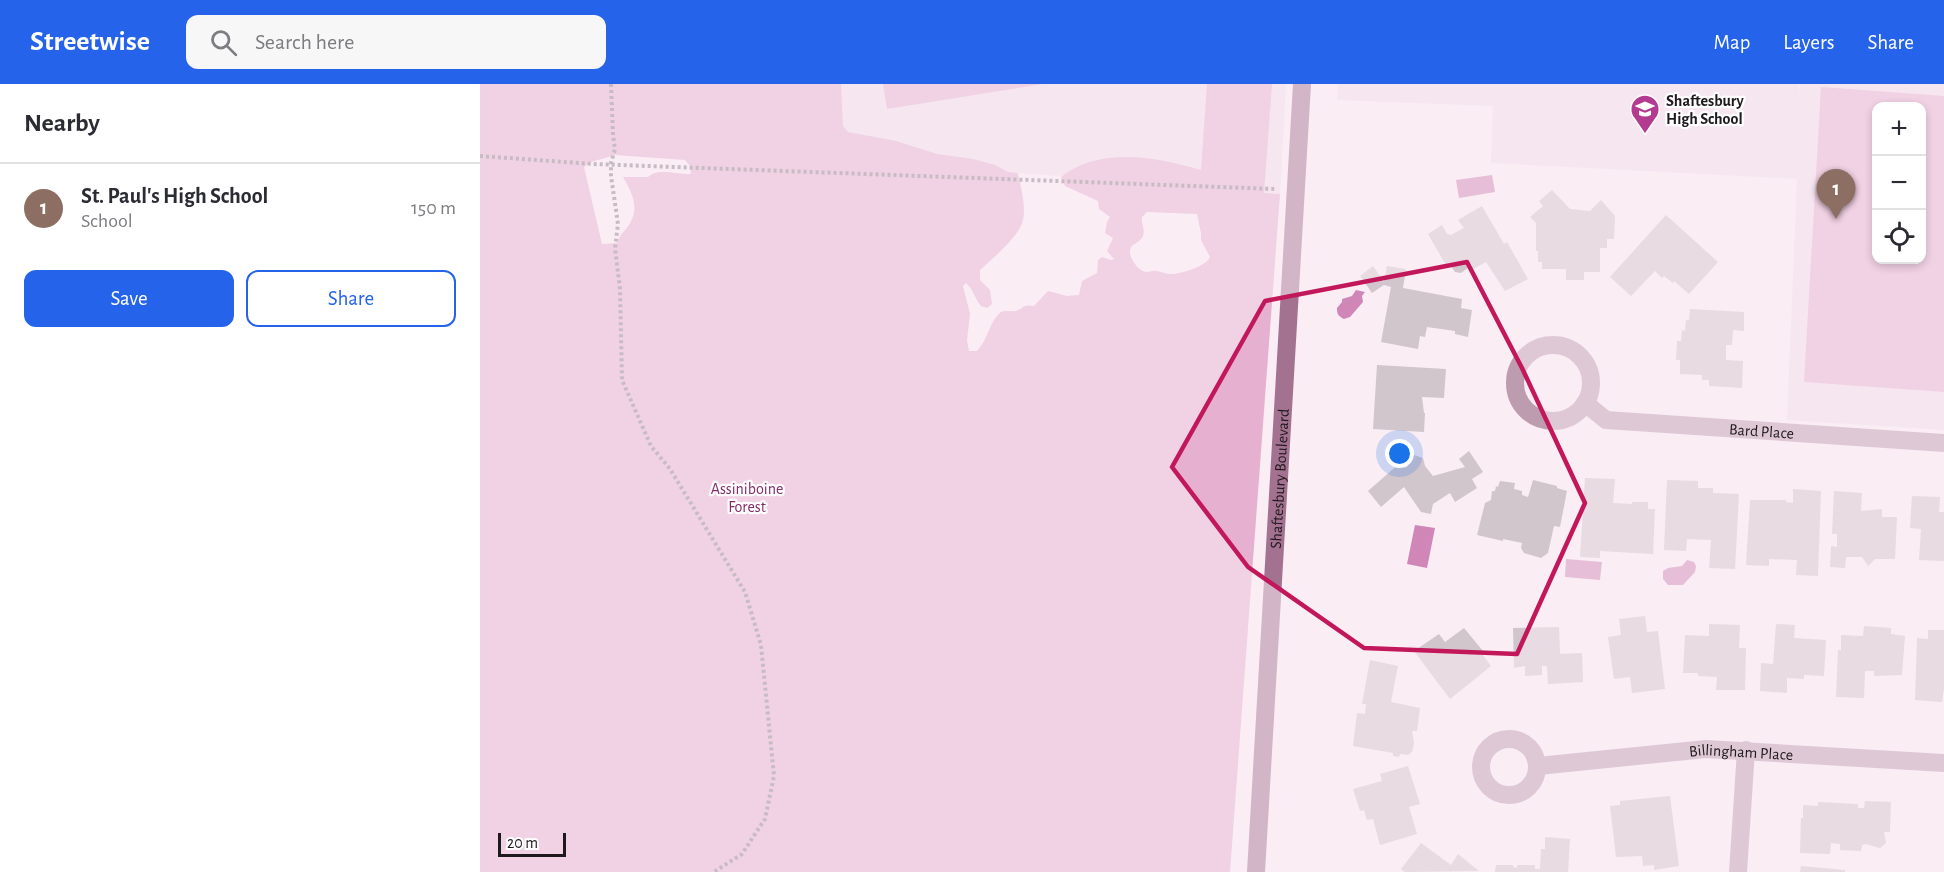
<!DOCTYPE html>
<html lang="en">
<head>
<meta charset="utf-8">
<style>
  body { margin:0; font-family:"Alegreya Sans",sans-serif; background:#f7f7f7; color:#2b2b33 }
  .controls { position:absolute; right:18px; top:18px; display:grid; overflow:hidden; border-radius:12px; box-shadow:0 3px 9px #0003 }
  .controls button { width:54px; height:54px; display:grid; place-items:center; padding:0; border:0; border-bottom:2px solid #e1e1e2; background:#fff; color:#2b2b33; font:30px sans-serif }
  .scale { position:absolute; left:18px; bottom:15px; width:68px; box-sizing:border-box; padding-left:6px; border:3px solid #1e191c; border-top:0; font-size:16px; line-height:21px; white-space:nowrap; color:#1e191c; -webkit-text-stroke:4px #fefefe; paint-order:stroke }
  .you { position:absolute; left:920px; top:370px; width:21px; height:21px; margin:-15px; border:4px solid #fff; border-radius:50%; background:#1a73e8; box-shadow:0 0 0 9px #1a73e833 }
  .badge { display:grid; place-items:center; width:39px; height:39px; border-radius:50%; background:#2563eb; color:#fff; font-size:20px; font-weight:700 }
  .pin { position:absolute; translate:-50% -50px; filter:drop-shadow(0 2px 3px #0008) }
  .pin::after { content:''; position:absolute; top:32px; width:21px; height:18px; background:inherit; clip-path:polygon(0 0,100% 0,50% 100%) }
  .list { margin:0; padding:0; list-style:none }
  h2 { display:flex; justify-content:space-between; align-items:center; height:78px; margin:0; padding:0 24px; font-size:26px }
  h2 small { font-size:20px; font-weight:400; color:#7c7c81 }
  .list li { display:grid; grid-template-columns:39px 1fr auto; gap:18px; align-items:center; box-sizing:border-box; height:90px; padding:0 24px; border-top:2px solid #e1e1e2 }
  .list b { display:block; font-size:22px; white-space:nowrap }
  .list p { margin:0; font-size:20px; white-space:nowrap; color:#7c7c81 }
  .list em { font-size:20px; font-style:normal; color:#7c7c81 }
  .actions { display:flex; gap:12px; padding:18px 24px }
  .actions a { flex:1; padding:14px 0; border:2px solid #2563eb; border-radius:12px; text-align:center; font-size:21px; color:#2563eb }
  .actions .main { background:#2563eb; color:#fff }
  .icon { flex:none; width:33px; height:33px; fill:none; stroke:currentColor; stroke-width:2; stroke-linecap:round; stroke-linejoin:round }
  .map { position:relative; flex:none; width:1464px; height:788px; overflow:hidden }
  header { display:flex; align-items:center; gap:36px; box-sizing:border-box; height:84px; padding:0 30px; background:#2563eb; color:#fff }
  header strong { font-size:28px }
  nav { display:flex; gap:33px; margin-inline-start:auto; font-size:21px }
  .search { width:420px; height:54px; background:#f7f7f7; display:flex; align-items:center; gap:15px; box-sizing:border-box; padding:0 21px; border-radius:12px; color:#7c7c81; font-size:22px }
  main { display:flex }
  aside { flex:1; background:#fff }
  .map>svg:first-child { display:block }
  .built { fill:#f2deea; fill-rule:evenodd }
  .green { fill:#e6b0d1; fill-rule:evenodd }
  .water { fill:#d086b6 }
  .building { fill:#d2c6cd }
  .lines { fill:none; stroke-linecap:round; stroke-linejoin:round }
  .path { stroke:#8b8287; stroke-width:4; stroke-dasharray:3 3; stroke-linecap:butt }
  .street { stroke:#be9cb0; stroke-width:18 }
  .secondary { stroke:#a37291; stroke-width:18 }
  .marked { fill:none; stroke:#c2185b; stroke-width:4.5; stroke-linejoin:round }
  .labels { text-anchor:middle; stroke-width:4.5; stroke-linejoin:round; paint-order:stroke }
  .poi-label { font-size:16px; font-weight:bold; fill:#1e191c; stroke:#fefefe; text-anchor:start }
  .street-label { font-size:16px; fill:#1e191c; stroke:#fefefe }
  .park-label { font-size:16px; fill:#842d6b; stroke:#fefefe }
</style>
</head>
<body>
<header>
<strong>Streetwise</strong>
<div class="search"><svg class="icon" aria-label="search" viewBox="0 0 24 24"><circle cx="10" cy="10" r="6"/><path d="M15 15l6 6"/></svg>Search here</div>
<nav><a>Map</a><a>Layers</a><a>Share</a></nav>
</header>
<main>
<aside>
<h2>Nearby<small></small></h2>
<ul class="list">
<li><span class="badge" style="background:#8d6e63">1</span><div><b>St. Paul's High School</b><p>School</p></div><em>150 m</em></li>
</ul>
<div class="actions"><a class="main">Save</a><a>Share</a></div>
</aside>
<div class="map">
<svg width="1464" height="788" viewBox="0 0 1464 788">
  <rect width="100%" height="100%" fill="#faedf4"/>
  <path class="built" d="M239,0H806L800,110L239,65Z
    M858,0H1319L1320,14V0H1464V346L1307,336L1317,95L1011,79L1013,22L857,16ZM1396,22H1442V176H1396Z"/>
  <path class="green" d="M0,0H361L363,42L368,48L416,57L457,70L493,75L515,81L528,88L538,89C541,104 546,121 543,136C540,152 512,175 500,186V196L510,206L512,220L507,224L501,222C495,215 493,205 486,199L483,202L490,230L487,256L489,267H497C508,256 509,238 521,228C525,226 531,228 536,227C544,224 543,220 554,222L568,207L587,212L599,211L602,197L617,189L618,176L622,173L631,176L634,175L627,167L633,154L625,149L627,138L630,133L619,125L618,117L585,102L581,93C619,62 678,73 721,86L727,0H792L784,109L800,110L750,788H0ZM135,71L205,76L210,82L211,90C197,91 178,83 168,93H143C151,107 160,122 150,139C146,147 140,149 137,159L122,160L104,83L111,78ZM667,128L717,130L721,149V156L730,173C727,182 699,191 689,190C685,190 680,187 676,187C673,186 670,188 667,188C659,188 650,175 650,168C650,159 656,161 661,155C667,149 661,141 662,133Z
    M403,0H563L407,25Z
    M1341,3L1464,12V308L1324,298ZM1396,22H1442V176H1396Z"/>
  <path class="water" d="M1012,91L1015,108L979,114L976,96Z
    M876,206L885,208L882,212L883,218L870,233L864,235C858,232 857,230 857,224L862,218V215L872,212Z
    M935,441L955,444L947,484L927,480Z
    M1086,475L1122,478L1120,496L1085,493Z
    M1207,476L1214,478L1216,482L1215,488L1203,501H1188L1183,495V487L1188,484L1202,482Z"/>
  <path class="building" d="M1072,106L1090,125L1110,127L1121,116L1135,132L1134,155H1127V164H1120V188H1104V196H1086V185H1062V178H1058V167H1056V139L1050,133L1063,122L1059,117Z
    M1002,122L1024,160L1027,158L1048,195L1025,207L1006,178L991,186L989,183L981,189L975,188L969,179L966,181L948,150L962,141L967,150L971,151L984,144L978,136Z
    M1186,131L1238,178L1209,210L1194,197L1193,199L1184,192L1182,194L1175,187L1151,212L1130,193Z
    M893,182L904,198L907,182L926,185L923,204L982,215L981,224L992,226L988,253L975,250V247L947,243L945,253L940,252L938,265L901,258L911,203L904,201L892,209L880,192Z
    M1210,225L1264,228V247L1253,246L1252,261H1246V276L1263,277L1262,304L1229,302V296H1222V291L1200,290V276H1196L1197,257H1201L1202,246L1205,247L1206,236H1209Z
    M897,281L966,285L964,314L942,313L944,329H945L944,348L893,345Z
    M989,367L1003,388L992,395L997,404L975,418L970,409L953,420L951,430L941,428L924,403L901,423L888,407L921,378L925,384L928,382V376L934,371L943,374L945,382L953,392L985,383L979,375Z
    M1105,394L1135,395L1133,419L1152,420V418H1168V425H1175L1173,470L1120,467V474L1100,473Z
    M1053,396L1077,402V404L1087,407L1080,443L1074,442L1068,469L1061,474L1044,469L1041,464L1042,459L1023,455V457L997,451L1005,419L1011,416L1012,407H1015L1016,402L1018,403L1020,397L1035,399L1034,405L1042,407V411L1048,413Z
    M1187,396L1218,397V404H1233V409L1259,410L1255,485L1229,484L1231,456L1207,455L1206,467L1184,466Z
    M1313,405L1341,407L1338,492L1316,491L1317,476L1289,475V482L1266,481L1270,416H1306V418L1313,419Z
    M1354,407L1382,409L1381,427L1402,425V433H1417L1415,475H1395L1388,482L1382,473H1366L1365,484L1350,483L1351,462L1357,463V450H1352Z
    M1432,412L1460,413L1459,428H1464V477L1439,476L1441,445L1430,444Z
    M1165,532L1167,548L1178,547L1185,605L1152,609L1150,593L1134,595L1128,553L1141,551L1139,535Z
    M1229,540L1260,541L1259,564H1266L1265,606H1236L1237,593L1218,592V589H1203L1205,551L1229,552Z
    M1296,540L1315,541L1314,554L1346,556L1344,592L1324,591V595L1307,594V609L1280,607L1281,579L1293,580Z
    M1384,542L1411,544V550L1425,552L1422,591L1394,592V587H1385L1384,614L1356,613L1358,566H1361V551L1383,552Z
    M1079,543L1080,570L1102,569L1103,598L1068,600L1067,582H1062V591L1045,592V582L1034,584L1033,544Z
    M984,544L1003,567L1001,568L1011,582L970,615L934,567L959,550L965,558Z
    M1448,546H1464V604L1462,618L1435,616L1437,554L1448,555Z
    M890,576L918,582L911,618L940,624L937,647H932L934,659L932,668L928,671L920,670L919,673L913,672V669L873,662L877,629L885,630L886,620H882Z
    M928,682L940,720L929,723L937,750L900,761L893,735L887,736L884,726L880,727L873,705L902,697L900,690Z
    M1190,712L1199,782L1174,786V781L1163,782L1162,772L1136,773L1130,722L1140,721V717Z
    M1385,717L1411,718L1410,748H1404L1406,759L1400,764L1386,760L1382,761L1381,767L1360,766V760L1351,759L1350,770L1320,769L1321,734H1323V721L1338,722V718L1378,720V724H1384Z
    M1065,753L1090,755L1088,788H1015L1016,781H1033V783L1037,784V781H1055V785H1060L1061,765H1065Z
    M941,759L971,781L978,770L999,787L925,788L921,785Z
    M1321,782L1365,786V788H1320Z"/>
  <g class="lines">
    <path class="path" d="M131,0L133,51L135,65L131,79V92L138,140L135,164L140,205L142,296L171,362L190,385L265,508L281,561L294,692L285,735L262,770L234,788
      M0,72L113,80L795,105"/>
    <g class="street">
      <circle cx="1073" cy="299" r="38"/>
      <path id="s1" d="M1105,319L1126,336L1464,359"/>
      <circle cx="1029" cy="683" r="28"/>
      <path id="s2" d="M1058,682L1226,665L1464,679"/>
      <path d="M1258,788L1266,666"/>
    </g>
    <path class="secondary" id="s3" d="M776,788L822,0"/>
  </g>
  <path d="M0 0H1464V788H0ZM987,178L1042,284L1105,419L1037,570L884,564L768,483L692,383L785,217Z" fill="#faedf4" fill-opacity=".55" fill-rule="evenodd"/>
  <path class="marked" d="M987,178L1042,284L1105,419L1037,570L884,564L768,483L692,383L785,217Z"/>
  <defs>
    <g id="school-pin" transform="scale(1.5)"><path d="M0 17L-7.5 6A9.5 9.5 0 1 1 7.5 6Z" fill="#b33b90" stroke="#fefefe"/><path d="M0-5L7-2L0 1L-7-2ZM-4 1L0 2.5L4 1V4Q0 6-4 4Z" fill="#fff"/></g>
  </defs>
  <g fill-rule="evenodd">
    <use href="#school-pin" x="1165" y="25"/>
  </g>
  <g class="labels">
    <g class="poi-label">
      <text x="1186" y="22">Shaftesbury<tspan x="1186" dy="18">High School</tspan></text>
    </g>
    <g class="street-label">
      <text dy="6" stroke="none"><textPath href="#s1" startOffset="183">Bard Place</textPath></text>
      <text dy="6" stroke="none"><textPath href="#s3" startOffset="394">Shaftesbury Boulevard</textPath></text>
      <text dy="6" stroke="none"><textPath href="#s2" startOffset="204">Billingham Place</textPath></text>
    </g>
    <g class="park-label">
      <text x="267" y="410">Assiniboine<tspan x="267" dy="18">Forest</tspan></text>
    </g>
  </g>
</svg>
<div class="controls">
<button>+</button>
<button>−</button>
<button><svg class="icon" aria-label="locate" viewBox="0 0 24 24"><circle cx="12" cy="12" r="6"/><path d="M12 2v4M12 18v4M2 12h4M18 12h4"/></svg></button>
</div>
<div class="scale">20 m</div>
<div class="you"></div>
<div class="pin badge" style="left:1356px;top:135px;background:#8d6e63">1</div>
</div>
</main>
</body>
</html>
